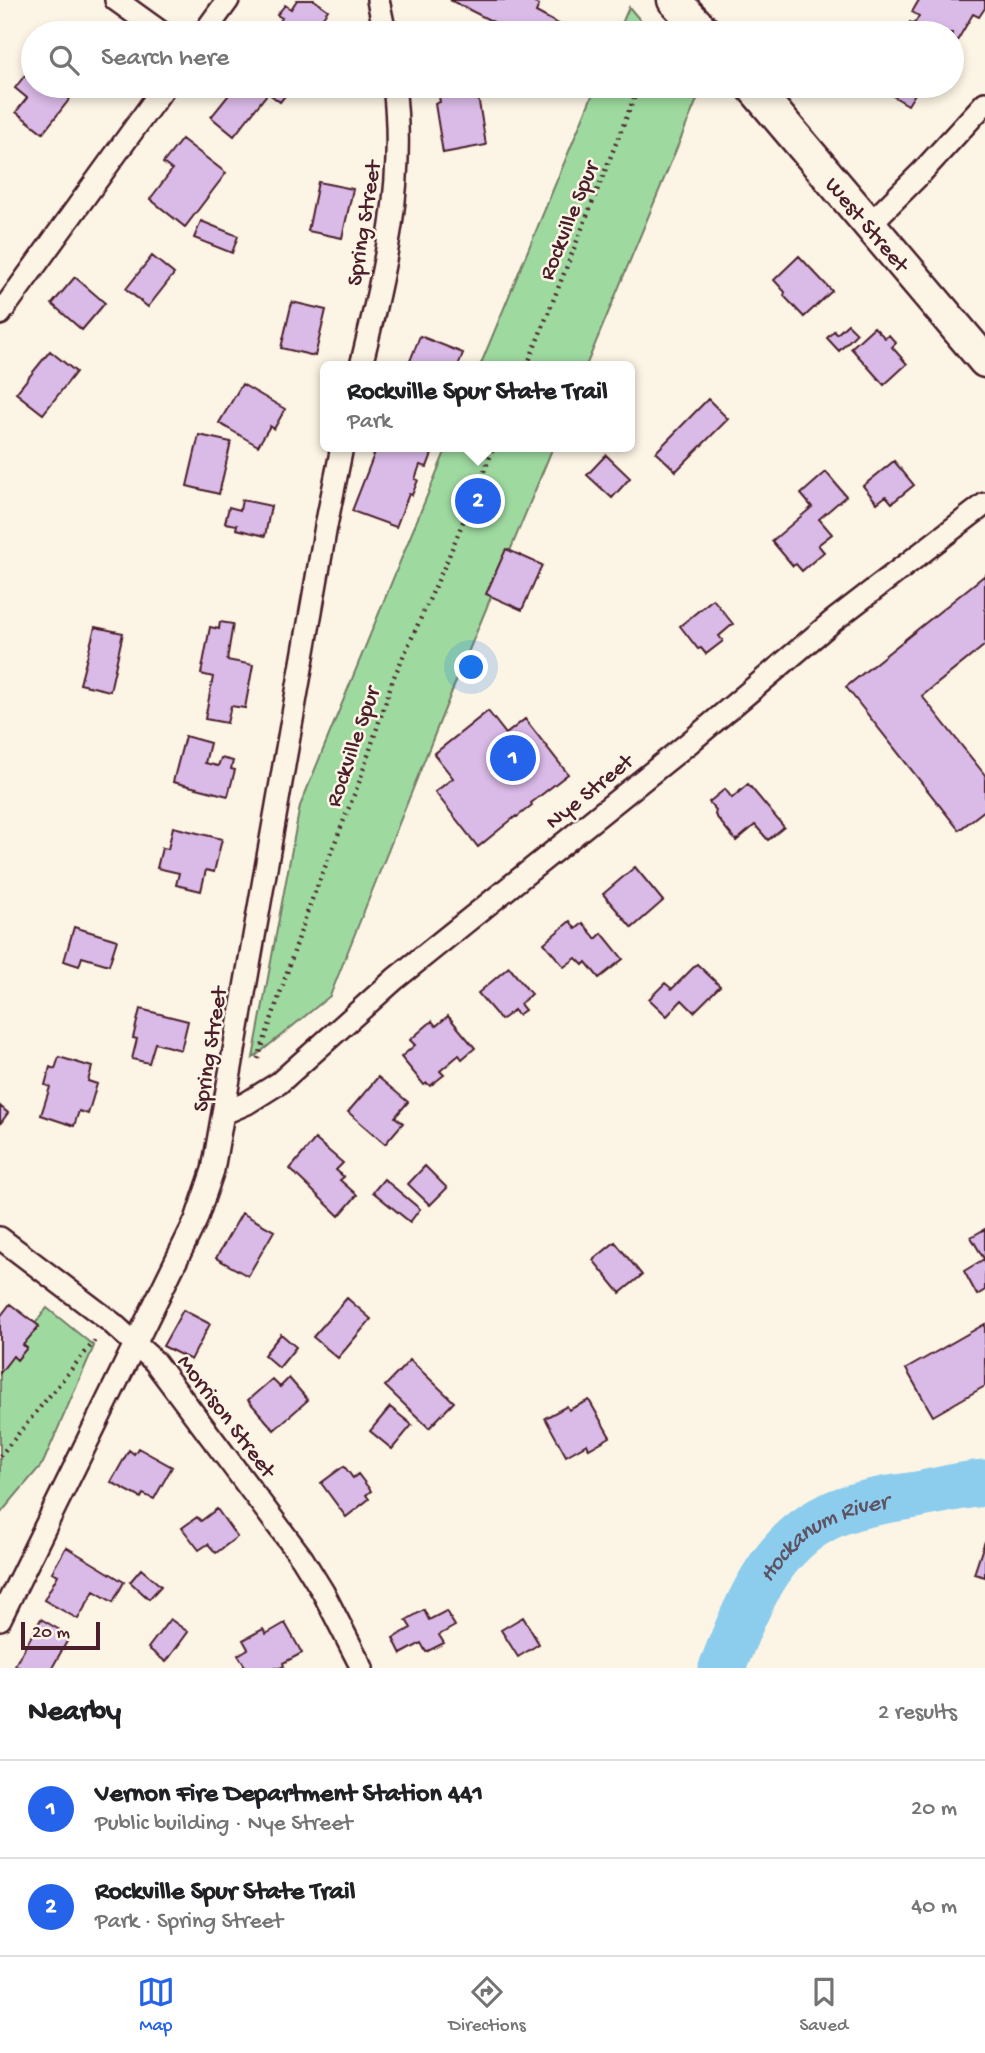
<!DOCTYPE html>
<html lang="en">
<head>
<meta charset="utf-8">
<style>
  body { margin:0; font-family:"Gochi Hand",sans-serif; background:#f2f2f2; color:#202124 }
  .scale { position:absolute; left:21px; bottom:18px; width:79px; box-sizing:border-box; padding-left:7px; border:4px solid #4a1f2b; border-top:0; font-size:19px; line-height:24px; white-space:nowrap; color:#4a1f2b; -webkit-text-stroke:5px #fcf5e5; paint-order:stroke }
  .you { position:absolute; left:472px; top:668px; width:24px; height:24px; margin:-18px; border:5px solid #fff; border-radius:50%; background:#1a73e8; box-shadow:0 0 0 10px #1a73e833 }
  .badge { display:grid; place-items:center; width:46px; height:46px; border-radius:50%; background:#2563eb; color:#fff; font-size:23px; font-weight:700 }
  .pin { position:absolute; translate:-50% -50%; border:4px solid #fff; box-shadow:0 2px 7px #0006 }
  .popup { position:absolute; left:320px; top:361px; width:315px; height:91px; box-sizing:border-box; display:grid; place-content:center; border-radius:10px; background:#fff; filter:drop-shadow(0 2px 5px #0005); font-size:23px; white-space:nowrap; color:#757577 }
  .popup b { font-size:26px; color:#202124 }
  .popup::after { content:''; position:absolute; left:50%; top:100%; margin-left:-14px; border:14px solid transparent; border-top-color:#fff }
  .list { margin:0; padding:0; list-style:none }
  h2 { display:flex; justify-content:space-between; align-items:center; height:91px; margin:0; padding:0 28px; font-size:30px }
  h2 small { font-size:23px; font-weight:400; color:#757577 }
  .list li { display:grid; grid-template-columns:46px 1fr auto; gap:21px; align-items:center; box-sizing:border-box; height:98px; padding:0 28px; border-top:2px solid #e0e0e0 }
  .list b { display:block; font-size:26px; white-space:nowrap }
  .list p { margin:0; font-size:23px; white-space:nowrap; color:#757577 }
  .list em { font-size:23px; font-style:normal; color:#757577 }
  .icon { flex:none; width:38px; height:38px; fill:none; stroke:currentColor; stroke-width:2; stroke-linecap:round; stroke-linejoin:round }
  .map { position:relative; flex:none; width:985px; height:1668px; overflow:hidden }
  .search { position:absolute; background:#fff; box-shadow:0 4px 10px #0003; left:21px; right:21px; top:21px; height:77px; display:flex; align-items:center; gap:18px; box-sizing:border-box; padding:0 24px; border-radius:38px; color:#757577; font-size:26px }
  .sheet { height:287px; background:#fff }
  nav { display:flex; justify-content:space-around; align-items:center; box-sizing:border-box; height:98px; border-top:2px solid #e0e0e0; background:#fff; font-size:19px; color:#757577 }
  nav a { display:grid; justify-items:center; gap:4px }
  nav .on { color:#2563eb }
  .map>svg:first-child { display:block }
  .green { fill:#9edaa0; stroke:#747c66; stroke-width:2 }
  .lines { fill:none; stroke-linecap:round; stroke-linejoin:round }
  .river { stroke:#8ccced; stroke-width:47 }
  .building { fill:#dabae7; stroke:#4a1f2b; stroke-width:2 }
  .minor-casing { stroke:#4a1f2b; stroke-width:26 }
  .secondary-casing { stroke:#4a1f2b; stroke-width:37 }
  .path { stroke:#4a1f2b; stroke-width:4.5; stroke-dasharray:2 5; stroke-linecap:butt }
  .minor { stroke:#fcf5e5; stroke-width:21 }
  .secondary { stroke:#fcf5e5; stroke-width:32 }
  .labels { text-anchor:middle; stroke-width:5; stroke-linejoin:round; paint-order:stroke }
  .street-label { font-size:23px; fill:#4a1f2b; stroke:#fcf5e5 }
  .water-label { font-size:24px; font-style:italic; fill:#5e5365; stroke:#fcf5e5 }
</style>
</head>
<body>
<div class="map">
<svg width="985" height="1668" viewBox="0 0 985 1668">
  <rect width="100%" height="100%" fill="#fcf5e5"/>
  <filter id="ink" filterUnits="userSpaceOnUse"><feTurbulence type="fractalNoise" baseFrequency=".0143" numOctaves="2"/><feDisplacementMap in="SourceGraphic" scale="14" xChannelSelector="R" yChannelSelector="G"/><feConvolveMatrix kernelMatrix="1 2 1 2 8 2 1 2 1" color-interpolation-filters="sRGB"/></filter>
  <g filter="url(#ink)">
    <path class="green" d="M629,7L651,33H618Z
      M596,86H697L701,90L586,366H480Z
      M447,447H553L450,696L330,996L253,1058L300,806Z
      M47,1308L94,1346L43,1463L0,1514V1370Z"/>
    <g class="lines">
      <path class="river" id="s1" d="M722,1668C748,1603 774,1532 847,1509C868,1502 889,1499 910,1496C935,1492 960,1485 985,1483"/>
    </g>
    <path class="building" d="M297,0H314L328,10L311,33H277L273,30L282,18L277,15L285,5L291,9Z
      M450,0H528L539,5L536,12L564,27L561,33H515Z
      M919,0H985V8L979,17L973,14L954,46L952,45V33H904L910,22L914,24L919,16L912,12Z
      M33,65V86L79,87L43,133L16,112L27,98L15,88Z
      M236,86H283L289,91L280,102L268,93L234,136L211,117Z
      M437,86H466L468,98L478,96L486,145L443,153L435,104L440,102Z
      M876,86H920L908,105Z
      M182,139L226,173L185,227L150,199L172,170L163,163Z
      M318,182L353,189L342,238L308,231Z
      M201,221L238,236L232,253L194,238Z
      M152,256L174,274L148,307L126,289Z
      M799,256L832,291L804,317L784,296L785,292L774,280Z
      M75,277L105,303L82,330L52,304Z
      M292,302L326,310L315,356L281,348Z
      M848,324L857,333L839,351L827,338L834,331L837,334Z
      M874,327L885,338L889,335L896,343L892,347L907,364L884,385L851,348Z
      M420,336L463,353L458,366H408Z
      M50,351L76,372L43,414L16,393Z
      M242,384L285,409L274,429L270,426L258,446L219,423Z
      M708,399L728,419L676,471L656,452Z
      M199,435L231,442L219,494L187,486Z
      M377,447L434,448L427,467L420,465L415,479L418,480L412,495L409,494L396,527L352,511Z
      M606,455L630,478L612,498L587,475Z
      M894,461L914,485L892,503L886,496L877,503L863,486Z
      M826,472L846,496L819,519L832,534L818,545L824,552L802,571L796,564L793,566L772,541L812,507L801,494Z
      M242,500L271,506L265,536L236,529L237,525L225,523L229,507L240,510Z
      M506,549L542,565L522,610L486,594Z
      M985,575V645L922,696L985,775V810L959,830L846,687Z
      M713,599L733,624L719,636L723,641L706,654L701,648L698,649L680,626Z
      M220,622L233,624L227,660L253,665L245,708L231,706L227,723L205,719L213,677L201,674L210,627L219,629Z
      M95,627L123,633L110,691L80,684Z
      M488,711L506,734L525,719L568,774L531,803L532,805L517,817L516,816L478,847L435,792L453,778L434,754Z
      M185,736L210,743L205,763L218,766L221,758L233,761L231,769L235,770L228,796L173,782Z
      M748,784L784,827L768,840L755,825L736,841L715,815L716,810L709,802L725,789L732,798Z
      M173,827L222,839L214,872L206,870L201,891L176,885L179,873L157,868L162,848L168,849Z
      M635,867L663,901L632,928L603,894Z
      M570,921L576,929L583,923L596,939L602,933L623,959L599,978L586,962L583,965L576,958L564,967L544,943Z
      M74,927L117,940L109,965L82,957L79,966L64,961Z
      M697,964L720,986L694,1012L682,1000L667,1016L649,999L665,983L672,989Z
      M509,967L531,994L520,1004L525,1010L518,1015L514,1010L501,1020L478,993Z
      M140,1009L188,1021L181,1050L155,1043L149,1063L132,1059L137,1039L133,1038Z
      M448,1016L475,1048L462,1059L459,1055L440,1071L444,1075L430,1086L427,1083L424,1085L401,1057L415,1045L410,1040L432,1021L436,1026Z
      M59,1057L92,1067L88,1081L97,1084L88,1114L79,1111L74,1126L41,1115L50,1087L45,1085L50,1067L55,1069Z
      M378,1077L408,1102L395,1117L403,1123L385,1144L348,1112Z
      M0,1106L8,1113L0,1124Z
      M315,1139L343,1163L336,1170L344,1177L340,1180L357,1195L339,1216L290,1169Z
      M425,1166L447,1188L430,1205L408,1184Z
      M384,1179L420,1209L410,1222L373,1192Z
      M242,1213L274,1231L248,1276L216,1258Z
      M985,1229V1290L977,1295L964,1271L984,1259L971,1237Z
      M615,1242L642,1275L620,1293L593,1260Z
      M347,1298L371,1319L338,1358L313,1337Z
      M10,1304L39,1326L23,1345L27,1348L17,1360L13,1356L0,1373V1317Z
      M183,1310L210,1324L191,1360L163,1346Z
      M985,1324V1386L933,1416L906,1369Z
      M281,1334L296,1347L279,1368L264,1355Z
      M410,1360L454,1402L429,1428L385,1386Z
      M289,1378L308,1400L274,1430L248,1400L272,1379L280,1387Z
      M589,1400L610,1437L589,1449L587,1444L566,1456L545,1418L567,1406L569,1410Z
      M390,1407L412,1425L392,1449L370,1431Z
      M138,1448L172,1467L154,1499L143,1494L141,1498L111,1482L129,1450L134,1454Z
      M344,1466L353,1478L358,1474L371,1491L366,1495L369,1499L346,1517L321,1483Z
      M217,1509L237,1537L216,1553L208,1544L199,1550L182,1528L197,1517L201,1521Z
      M985,1541V1577L974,1574Z
      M66,1547L124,1582L113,1602L94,1591L78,1619L44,1600L58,1575L52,1572Z
      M141,1569L161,1586L149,1599L130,1582Z
      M424,1610L429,1620L446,1611L455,1626L439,1635L444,1643L426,1652L421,1643L401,1654L393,1638L411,1628L406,1620Z
      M523,1617L539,1644L518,1657L501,1630Z
      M41,1619L70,1636L52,1668H20L15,1665Z
      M170,1619L188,1632L166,1662L148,1648Z
      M285,1623L302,1653L283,1663L284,1666L280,1668H243L245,1666L238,1655L248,1649L243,1640L263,1629L266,1634Z"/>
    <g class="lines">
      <g class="minor-casing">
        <path id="minor" d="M116,0L162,33
          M378,0L385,33
          M204,33L228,0
          M870,224L921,173L985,103
          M0,314L165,86
          M361,366C384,271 406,184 394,86
          M224,1113L247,1103L279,1083L395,979L690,742L833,621L985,504
          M0,1238L111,1322L154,1361L302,1558L323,1592L362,1668
          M0,1619L196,1220L213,1170L326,526L342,447"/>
      </g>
      <g class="secondary-casing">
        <g id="secondary">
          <path d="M674,0L705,33"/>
          <path id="s2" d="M752,86L985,361"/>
        </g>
      </g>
      <path class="path" d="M527,366L639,86
        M258,1059L309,907L360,780L393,679L446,563L494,447
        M0,1456L97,1338"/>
      <use href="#minor" class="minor"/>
      <use href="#secondary" class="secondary"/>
    </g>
  </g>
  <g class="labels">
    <g class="street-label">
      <text transform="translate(567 220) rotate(-68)" y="8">Rockville Spur</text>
      <text transform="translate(362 223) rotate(-81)" y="8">Spring Street</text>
      <text dy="8" stroke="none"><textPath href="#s2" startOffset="180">West Street</textPath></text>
      <text transform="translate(351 746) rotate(-71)" y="8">Rockville Spur</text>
      <text transform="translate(588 790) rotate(-39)" y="8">Nye Street</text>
      <text transform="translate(208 1049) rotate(-81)" y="8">Spring Street</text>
      <text transform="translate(228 1415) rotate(53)" y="8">Morrison Street</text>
    </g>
    <g class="water-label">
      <text dy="8" stroke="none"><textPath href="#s1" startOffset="175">Hockanum River</textPath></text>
    </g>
  </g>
</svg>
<div class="scale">20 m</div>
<div class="you"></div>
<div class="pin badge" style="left:513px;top:758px">1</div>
<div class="pin badge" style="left:478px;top:501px">2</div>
<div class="popup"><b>Rockville Spur State Trail</b>Park</div>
<div class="search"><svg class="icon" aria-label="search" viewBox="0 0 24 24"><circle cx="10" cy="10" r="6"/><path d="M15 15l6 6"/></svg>Search here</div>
</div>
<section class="sheet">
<h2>Nearby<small>2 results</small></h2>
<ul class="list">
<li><span class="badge">1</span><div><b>Vernon Fire Department Station 441</b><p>Public building · Nye Street</p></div><em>20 m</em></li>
<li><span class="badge">2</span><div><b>Rockville Spur State Trail</b><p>Park · Spring Street</p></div><em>40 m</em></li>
</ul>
</section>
<nav>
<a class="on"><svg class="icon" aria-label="map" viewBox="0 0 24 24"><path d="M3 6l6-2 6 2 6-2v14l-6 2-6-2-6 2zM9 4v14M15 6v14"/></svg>Map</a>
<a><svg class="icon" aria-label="directions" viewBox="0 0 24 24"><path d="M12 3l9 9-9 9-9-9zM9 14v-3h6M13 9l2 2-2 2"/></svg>Directions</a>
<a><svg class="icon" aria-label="saved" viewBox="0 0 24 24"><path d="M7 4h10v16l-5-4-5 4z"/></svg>Saved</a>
</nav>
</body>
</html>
